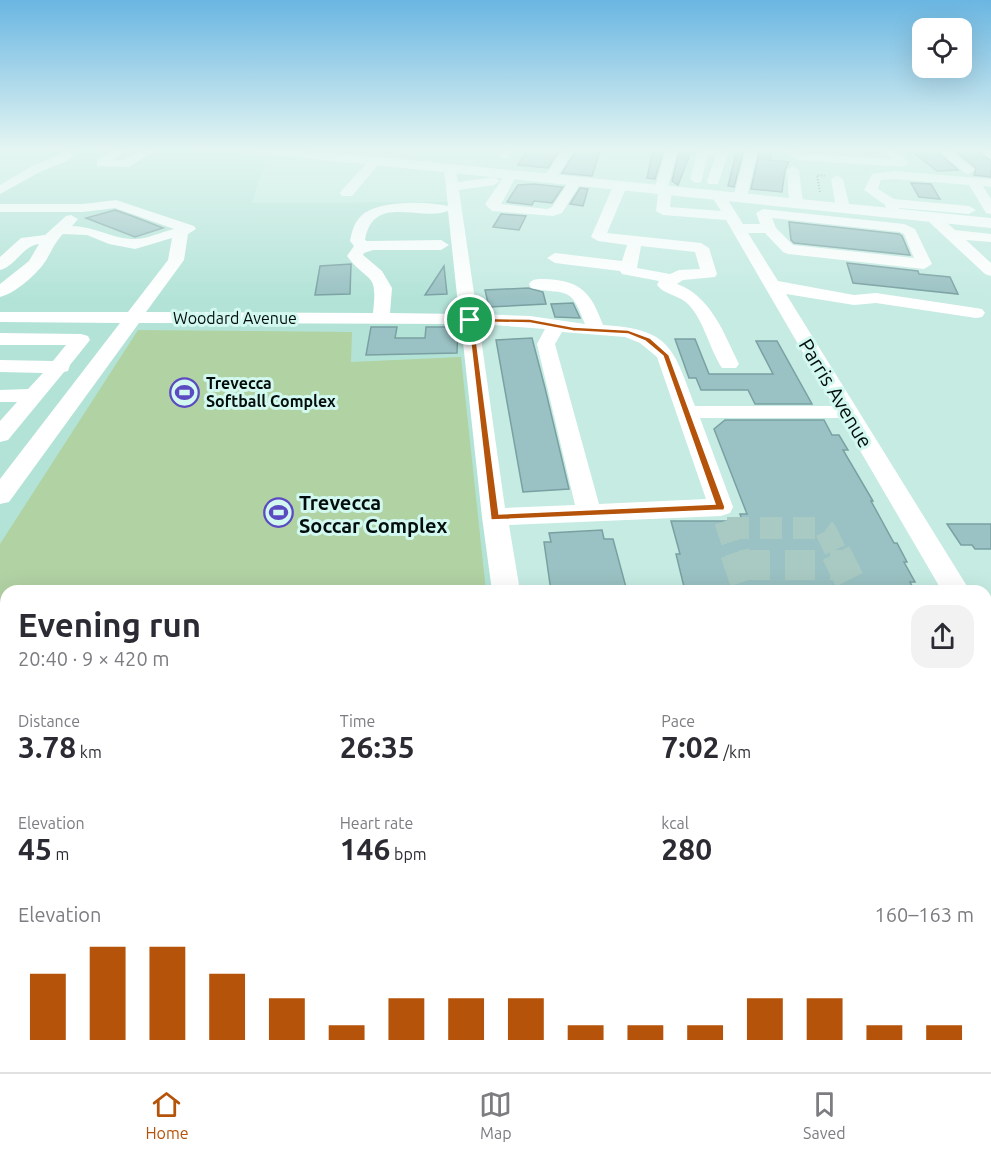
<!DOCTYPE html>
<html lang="en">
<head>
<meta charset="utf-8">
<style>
	body { margin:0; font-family:Ubuntu,sans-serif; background:#f2f2f3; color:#2b2b33; height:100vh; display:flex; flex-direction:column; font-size:22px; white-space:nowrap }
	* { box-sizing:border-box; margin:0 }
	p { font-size:20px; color:#7c7c81 }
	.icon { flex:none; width:33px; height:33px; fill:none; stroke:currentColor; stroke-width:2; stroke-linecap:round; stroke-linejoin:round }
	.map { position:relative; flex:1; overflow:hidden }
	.details { position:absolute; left:0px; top:585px; width:992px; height:488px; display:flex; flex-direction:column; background:#fff; border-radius:18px 18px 0 0; box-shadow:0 6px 24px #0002 }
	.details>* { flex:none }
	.controls { position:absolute; left:912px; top:18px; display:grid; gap:12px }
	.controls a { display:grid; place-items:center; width:60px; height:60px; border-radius:12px; background:#fff; box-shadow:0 6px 24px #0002; font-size:30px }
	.pin { position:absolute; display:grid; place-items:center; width:51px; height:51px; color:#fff; margin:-26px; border:3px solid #fff; border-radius:50%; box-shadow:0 2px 6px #0007 }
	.round { display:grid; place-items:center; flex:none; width:63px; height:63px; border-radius:18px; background:#f2f2f3 }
	.headline { display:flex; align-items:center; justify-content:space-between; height:102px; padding:0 18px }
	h1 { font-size:33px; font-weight:700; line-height:45px }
	.metrics { display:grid; grid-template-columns:repeat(3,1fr); gap:9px; height:102px; padding:6px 18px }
	.metrics div { display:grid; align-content:center }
	.metrics b { font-size:30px; font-weight:700 }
	.metrics small { font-size:16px; font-weight:400 }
	.metrics p { font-size:16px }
	.chart { height:168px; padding:12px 18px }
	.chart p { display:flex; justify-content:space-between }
	.chart svg { width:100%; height:108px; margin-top:6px; stroke:#b45309; stroke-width:6 }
	.dock { display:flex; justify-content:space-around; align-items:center; height:84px; border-top:2px solid #e1e1e2; background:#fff; font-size:16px; color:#7c7c81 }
	.dock a { display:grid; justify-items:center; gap:3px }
	.dock .active { color:#b45309 }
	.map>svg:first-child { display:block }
	.built { fill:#b3e3d7 }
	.green { fill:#b1d2a3 }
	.building { fill:#9ac1c3; stroke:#7aa0a2; stroke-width:1.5 }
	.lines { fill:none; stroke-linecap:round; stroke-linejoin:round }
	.minor-tunnel-far1 { stroke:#a8cac2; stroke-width:22; stroke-dasharray:22 11; stroke-linecap:butt }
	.minor-tunnel { stroke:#a8cac2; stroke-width:30; stroke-dasharray:30 15; stroke-linecap:butt }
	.path { stroke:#708a84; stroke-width:2; stroke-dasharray:1 2; stroke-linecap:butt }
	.minor { fill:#fff; fill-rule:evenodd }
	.major { fill:#fff; fill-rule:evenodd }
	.route { fill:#b45309; stroke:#fff; stroke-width:1.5; fill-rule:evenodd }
	.labels { text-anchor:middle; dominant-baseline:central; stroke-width:6; stroke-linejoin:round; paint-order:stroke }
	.far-street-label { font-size:16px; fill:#030e0c; stroke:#d2f8ef }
	.far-poi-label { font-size:16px; font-weight:bold; fill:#030e0c; stroke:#d2f8ef; text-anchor:start }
	.street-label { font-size:20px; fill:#030e0c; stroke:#d2f8ef }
	.poi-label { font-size:20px; font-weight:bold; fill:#030e0c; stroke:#d2f8ef; text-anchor:start }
</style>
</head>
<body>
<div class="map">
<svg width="991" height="1072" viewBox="0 0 991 1072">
	<rect width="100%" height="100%" fill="#c5ebe2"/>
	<path class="built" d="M 54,149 L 176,149 L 266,158 L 252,203 L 453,202 L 497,591 L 6,591 L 6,1066 L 557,1066 L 558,1072 L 0,1072 L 0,193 Z"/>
	<path class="green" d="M 138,330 L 352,332 L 351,362 L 461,357 L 486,591 L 6,591 L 6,1066 L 537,1066 L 537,1072 L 0,1072 L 0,544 Z"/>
	<path class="building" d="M 527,149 L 560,149 L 548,168 L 518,165 Z
		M 577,149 L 601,149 L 592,176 L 562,173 Z
		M 653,149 L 664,149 L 655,179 L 647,178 Z
		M 680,149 L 692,149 L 678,185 L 672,181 Z
		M 737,149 L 744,149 L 734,187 L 728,186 Z
		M 760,149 L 772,149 L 770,160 L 789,162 L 785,170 L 782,192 L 751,189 Z
		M 909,149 L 934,149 L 958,170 L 937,171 Z
		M 953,149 L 975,149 L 991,161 L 991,177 L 974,175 L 976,168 Z
		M 911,183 L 931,184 L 940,199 L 919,197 Z
		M 534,184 L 563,187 L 552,203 L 534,201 L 532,205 L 507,202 L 518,185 Z
		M 580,188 L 588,189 L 583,206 L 570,204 Z
		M 115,210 L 132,216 L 163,228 L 135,237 L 86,218 Z
		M 501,214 L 526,216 L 519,230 L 493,227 Z
		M 789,222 L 899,234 L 902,236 L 910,255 L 794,243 L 791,240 Z
		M 847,263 L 918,271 L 919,274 L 950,277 L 958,294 L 853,283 Z
		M 351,264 L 350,294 L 315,295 L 320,266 Z
		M 444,266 L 447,294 L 425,295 Z
		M 528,288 L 543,292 L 546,304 L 489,307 L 485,290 Z
		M 573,303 L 580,318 L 555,317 L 551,304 Z
		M 371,327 L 397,327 L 395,338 L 425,338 L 426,327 L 458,327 L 457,353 L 366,355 Z
		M 532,338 L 545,388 L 569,489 L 523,492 L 496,340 Z
		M 675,339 L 695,339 L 709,374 L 773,374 L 756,341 L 777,341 L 812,404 L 755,404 L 748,390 L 701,390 L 696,378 L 689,378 Z
		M 725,420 L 824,420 L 832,435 L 839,435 L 848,450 L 843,450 L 873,501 L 871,501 L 894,543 L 897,543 L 907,562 L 904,562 L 915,582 L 910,582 L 915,591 L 685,591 L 676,554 L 680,554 L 671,521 L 742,521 L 740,514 L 747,514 L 714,429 Z
		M 947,524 L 991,524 L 991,549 L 975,549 L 972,545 L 961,545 Z
		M 602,530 L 604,539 L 613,539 L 627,591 L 551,591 L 544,542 L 551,542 L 549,533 Z"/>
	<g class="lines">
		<path class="minor-tunnel-far1" d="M 725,521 L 736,554
			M 727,528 L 822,528 L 826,531 L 837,554"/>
		<path class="minor-tunnel" d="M 735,553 L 748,591
			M 836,553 L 855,591
			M 740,565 L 842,565"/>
		<path class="path" d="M 820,192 L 817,175 L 826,176"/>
		<path class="minor" d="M 67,149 L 80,149 L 67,161 L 40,172 L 0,194 L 0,185 L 32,166 L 59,155 Z
			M 114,149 L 128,149 L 114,160 L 123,160 L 143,149 L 158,149 L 129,167 L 97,166 L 97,160 Z
			M 502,149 L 514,149 L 508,158 L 504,159 L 498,155 Z
			M 563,149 L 575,149 L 554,182 L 544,182 L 543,179 Z
			M 666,149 L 678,149 L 668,187 L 672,190 L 670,207 L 721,211 L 711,195 L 718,191 L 723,192 L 743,224 L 760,224 L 756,213 L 763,209 L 904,224 L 915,229 L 932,264 L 924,269 L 788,254 L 783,252 L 765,233 L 748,233 L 778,281 L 854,295 L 876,293 L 976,308 L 982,309 L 985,313 L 982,317 L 976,318 L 876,303 L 854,305 L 786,294 L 970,591 L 942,591 L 841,418 L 700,418 L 733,507 L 730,513 L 721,516 L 509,525 L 520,591 L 492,591 L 482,517 L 461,324 L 139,323 L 9,502 L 0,504 L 0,479 L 120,323 L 0,322 L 0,312 L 128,312 L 168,260 L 172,238 L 135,249 L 109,244 L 87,235 L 63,234 C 53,244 50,256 42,266 C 32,278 15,293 0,297 L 0,284 L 29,261 L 39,244 C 22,246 16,266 0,270 L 0,257 L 21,238 L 45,235 L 66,216 L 71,215 L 78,219 L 72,226 C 96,227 111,238 132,239 C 145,240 161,232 174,229 L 115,208 L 83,212 L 0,212 L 0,204 L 83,204 L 116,200 L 194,226 L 196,229 L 188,234 L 184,260 L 146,312 L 373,313 C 378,270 369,285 347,256 L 354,246 L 350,241 C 352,231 354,223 361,216 C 377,200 427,201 448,206 L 444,170 L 450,166 L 456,170 L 458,182 L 494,177 L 500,181 L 494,185 L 459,190 L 477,314 L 530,316 L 585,324 C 570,283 566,296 531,288 L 529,284 C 533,278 538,279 546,279 C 582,281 591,293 603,325 C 671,329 673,348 695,406 L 834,406 L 726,220 L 663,215 L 656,211 L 658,193 L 654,190 ZM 448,211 L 459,314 L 390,313 L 392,288 L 382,271 L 363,255 L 364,253 L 373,250 L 441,250 L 449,245 L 441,240 L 367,241 L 365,240 C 373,193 419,222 448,211 ZM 772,218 L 900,232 L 904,234 L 914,258 L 793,245 L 776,228 ZM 479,324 L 545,329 L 537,344 L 575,505 L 505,508 ZM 562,332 L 625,337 L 640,343 L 657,357 L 706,499 L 599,504 L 555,344 Z
			M 698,149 L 726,149 L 729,152 L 718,184 L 708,184 L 707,181 L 716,155 L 708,155 L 701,182 L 696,183 L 690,179 Z
			M 746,149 L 758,149 L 747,198 L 740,202 L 733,198 Z
			M 780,149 L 794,149 L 801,153 L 892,159 L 884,149 L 896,149 L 909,163 L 903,167 L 798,160 Z
			M 936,149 L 949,149 L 975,170 L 969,174 L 965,173 Z
			M 977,149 L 991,149 L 991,159 Z
			M 375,157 L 379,158 L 379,164 L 352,196 L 342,196 L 340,193 L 342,190 L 371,158 Z
			M 793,166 L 799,170 L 803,203 L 796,207 L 789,203 L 787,170 Z
			M 511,171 L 517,175 L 501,204 L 547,209 L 552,207 L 571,178 L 581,178 L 582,181 L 562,213 L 553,216 L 492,211 L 485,204 L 507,172 Z
			M 894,171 L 991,179 L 991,187 L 983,186 L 991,199 L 991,214 L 986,213 L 969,185 L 894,179 L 881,180 L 878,189 L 894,199 L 969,206 L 976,210 L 969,214 L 899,208 L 901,213 L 899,216 L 889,216 L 885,205 L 864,190 L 872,174 Z
			M 837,175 L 843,179 L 850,208 L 843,212 L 836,208 L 831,179 Z
			M 620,182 L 627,186 L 607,233 L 701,243 L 709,248 L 717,274 L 715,277 L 683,280 L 677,284 C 708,295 722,328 735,356 L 739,364 L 736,368 L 722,368 C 709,348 705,323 689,305 C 680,295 664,295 657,285 L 659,281 L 622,274 L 620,271 L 555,263 L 547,258 L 555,253 L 622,261 L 627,245 L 598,241 L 591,237 L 613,186 ZM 641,246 L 695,252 L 700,269 L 679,270 L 670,274 L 637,268 Z
			M 932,213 L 937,214 L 955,230 L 991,234 L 991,242 L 966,240 L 991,263 L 991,276 L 985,274 L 927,220 L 925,217 L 927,214 Z
			M 0,333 L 81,334 L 88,336 L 90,340 L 70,365 L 68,371 L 64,372 L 8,440 L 0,442 L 0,421 L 17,402 L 0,402 L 0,390 L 28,389 L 43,373 L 0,372 L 0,360 L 53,361 L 66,345 L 0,345 Z
			M 986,629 L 991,630 L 991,663 L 986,661 Z
			M 986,967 L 991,967 L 991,1009 L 986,1009 Z
			M 558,1066 L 602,1066 L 603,1072 L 559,1072 Z"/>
		<path class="major" d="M 248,149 L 299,149 L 991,218 L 991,228 L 255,153 Z"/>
	</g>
	<linearGradient id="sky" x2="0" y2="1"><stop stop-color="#6ab6e2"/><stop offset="0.5" stop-color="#e5f6f2"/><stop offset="1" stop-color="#e5f6f2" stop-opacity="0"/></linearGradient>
	<rect width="991" height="299" fill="url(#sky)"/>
	<path class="route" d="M 468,318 L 530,319 L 573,327 L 628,330 L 650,338 L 669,355 L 725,507 L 724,510 L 491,520 ZM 474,322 L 530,323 L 573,331 L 628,334 L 645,341 L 663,356 L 715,504 L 499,514 Z"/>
	<defs>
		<symbol id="stadium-ring" viewBox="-11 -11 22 22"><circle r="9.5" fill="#d2f8ef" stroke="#5b4ac2" stroke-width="1.5"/><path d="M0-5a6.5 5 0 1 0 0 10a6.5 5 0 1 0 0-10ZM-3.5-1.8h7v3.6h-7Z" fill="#5b4ac2"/></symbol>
	</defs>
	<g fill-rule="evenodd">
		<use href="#stadium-ring" x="168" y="376" width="33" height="33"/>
		<use href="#stadium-ring" x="262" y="496" width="33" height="33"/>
	</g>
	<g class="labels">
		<g class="far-street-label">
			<text x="235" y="318">Woodard Avenue</text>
		</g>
		<g class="far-poi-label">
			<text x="206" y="383">Trevecca<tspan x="206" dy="18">Softball Complex</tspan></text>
		</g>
		<g class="street-label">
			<text transform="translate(836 393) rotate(59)">Parris Avenue</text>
		</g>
		<g class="poi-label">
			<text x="299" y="502">Trevecca<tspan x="299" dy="23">Soccar Complex</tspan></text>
		</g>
	</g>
</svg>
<div class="controls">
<a><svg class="icon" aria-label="locate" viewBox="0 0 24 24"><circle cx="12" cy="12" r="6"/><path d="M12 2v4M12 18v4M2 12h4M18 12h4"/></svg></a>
</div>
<div class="pin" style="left:470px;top:320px;background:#1e9e55"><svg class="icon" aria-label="arrive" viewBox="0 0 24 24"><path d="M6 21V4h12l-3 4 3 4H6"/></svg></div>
<section class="details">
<div class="headline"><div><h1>Evening run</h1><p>20:40 · 9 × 420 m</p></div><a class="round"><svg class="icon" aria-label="share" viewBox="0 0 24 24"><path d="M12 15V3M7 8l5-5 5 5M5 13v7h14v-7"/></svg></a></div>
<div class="metrics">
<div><p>Distance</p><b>3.78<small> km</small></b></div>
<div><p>Time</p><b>26:35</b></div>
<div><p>Pace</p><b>7:02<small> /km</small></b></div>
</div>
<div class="metrics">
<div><p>Elevation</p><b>45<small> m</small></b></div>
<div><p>Heart rate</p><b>146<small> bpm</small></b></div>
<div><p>kcal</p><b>280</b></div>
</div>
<div class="chart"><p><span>Elevation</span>160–163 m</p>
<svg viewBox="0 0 160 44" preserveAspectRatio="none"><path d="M5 44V17M15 44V6M25 44V6M35 44V17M45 44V27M55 44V38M65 44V27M75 44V27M85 44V27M95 44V38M105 44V38M115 44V38M125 44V27M135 44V27M145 44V38M155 44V38"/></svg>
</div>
</section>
</div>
<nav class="dock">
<a class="active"><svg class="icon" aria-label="home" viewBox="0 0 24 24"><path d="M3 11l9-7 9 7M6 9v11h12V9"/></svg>Home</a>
<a><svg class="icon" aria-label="map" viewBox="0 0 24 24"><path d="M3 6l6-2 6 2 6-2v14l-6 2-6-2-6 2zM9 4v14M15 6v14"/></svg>Map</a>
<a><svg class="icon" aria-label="saved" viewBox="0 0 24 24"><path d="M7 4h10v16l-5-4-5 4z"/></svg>Saved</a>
</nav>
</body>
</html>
